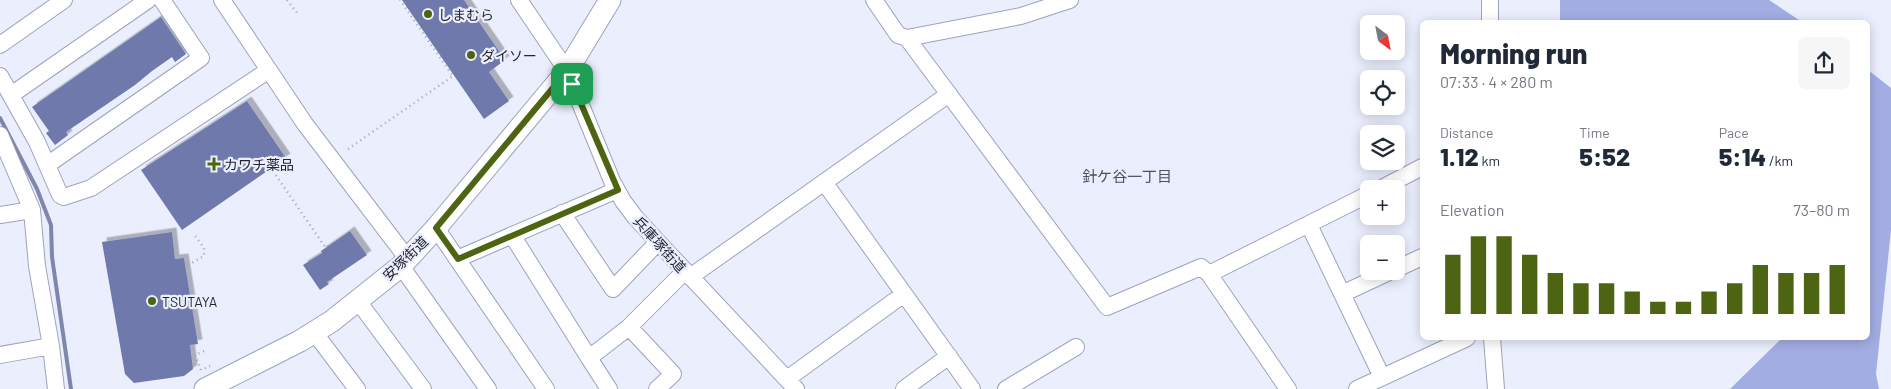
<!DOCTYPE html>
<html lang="en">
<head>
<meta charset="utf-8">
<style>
	body { margin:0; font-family:Barlow,"Noto Sans JP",sans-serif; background:#f6f6f7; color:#1f2937; height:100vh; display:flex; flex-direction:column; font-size:19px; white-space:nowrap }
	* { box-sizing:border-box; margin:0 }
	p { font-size:16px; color:#747a83 }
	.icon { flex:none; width:28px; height:28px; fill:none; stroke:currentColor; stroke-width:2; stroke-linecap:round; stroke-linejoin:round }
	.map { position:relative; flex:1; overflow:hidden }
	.drawer { position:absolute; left:1420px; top:20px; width:450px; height:320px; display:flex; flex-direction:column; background:#fff; border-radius:8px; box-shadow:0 2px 12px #0003 }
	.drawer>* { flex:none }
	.needle { width:32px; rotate:148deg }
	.fabs { position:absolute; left:1360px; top:15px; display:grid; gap:10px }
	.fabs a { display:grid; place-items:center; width:45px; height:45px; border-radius:8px; background:#fff; box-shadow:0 2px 12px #0003; font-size:25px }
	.pin { position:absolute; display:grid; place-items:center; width:42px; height:42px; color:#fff; margin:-21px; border-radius:10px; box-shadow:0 2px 8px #0006 }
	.round { display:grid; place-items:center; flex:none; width:52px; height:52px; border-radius:8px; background:#f6f6f7 }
	.summary { display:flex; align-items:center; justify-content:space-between; height:85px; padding:0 20px }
	h1 { font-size:28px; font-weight:800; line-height:38px }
	.figures { display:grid; grid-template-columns:repeat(3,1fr); gap:8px; height:85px; padding:5px 20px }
	.figures div { display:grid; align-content:center }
	.figures b { font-size:25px; font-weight:800 }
	.figures small { font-size:14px; font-weight:400 }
	.figures p { font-size:14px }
	.chart { height:140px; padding:10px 20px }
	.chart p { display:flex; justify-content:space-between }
	.chart svg { width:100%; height:90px; margin-top:5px; stroke:#4d6513; stroke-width:6 }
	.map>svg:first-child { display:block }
	.forest { fill:#a2ade3 }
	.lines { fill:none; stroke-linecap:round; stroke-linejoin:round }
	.stream { stroke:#7e86ae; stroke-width:4 }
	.building { fill:#6f79ab; filter:url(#shadow) }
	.minor-casing { stroke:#9ea3bb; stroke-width:18 }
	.major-casing { stroke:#9ea3bb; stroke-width:23 }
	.path { stroke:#a2a6b2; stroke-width:2.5; stroke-dasharray:1 4; stroke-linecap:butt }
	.minor { stroke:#fff; stroke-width:16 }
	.major { stroke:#fff; stroke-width:21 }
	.route-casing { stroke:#fff; stroke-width:10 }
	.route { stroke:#4d6513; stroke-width:6 }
	.poi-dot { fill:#4d6513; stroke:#eaeefd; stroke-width:2 }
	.labels { text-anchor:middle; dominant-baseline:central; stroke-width:4.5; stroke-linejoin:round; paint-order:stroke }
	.poi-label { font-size:14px; fill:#24262f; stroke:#eaeefd; text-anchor:start }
	.street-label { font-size:14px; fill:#24262f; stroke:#eaeefd }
	.neighbourhood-label { font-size:15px; fill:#4d5166; stroke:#eaeefd }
</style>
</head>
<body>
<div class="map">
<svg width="1891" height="389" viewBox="0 0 1891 389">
	<defs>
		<filter id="shadow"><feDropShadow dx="4.5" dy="-4.5" stdDeviation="0" flood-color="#0004"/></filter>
	</defs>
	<rect width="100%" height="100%" fill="#eaeefd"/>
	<path class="forest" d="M 1560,0 L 1769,0 L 1802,22 L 1560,22 Z
		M 1868,70 L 1891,88 L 1891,230 L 1876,374 L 1879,389 L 1730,389 L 1782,338 L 1868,338 Z"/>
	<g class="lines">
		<path class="stream" d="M 0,118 L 37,189 L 51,225 L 52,257 L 71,389"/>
	</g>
	<path class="building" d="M 402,0 L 464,0 L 505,60 L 489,72 L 509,101 L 484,119 Z
		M 161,17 L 186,54 L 175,62 L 172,57 L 152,71 L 135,85 L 66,132 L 68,135 L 55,145 L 46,133 L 49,131 L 32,107 Z
		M 247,101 L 286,158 L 182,230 L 141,170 Z
		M 350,231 L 367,255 L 327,282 L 329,284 L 320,290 L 303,265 L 322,253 L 321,251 Z
		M 172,232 L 175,259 L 184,258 L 198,344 L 190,345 L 193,369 L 184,376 L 134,383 L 125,374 L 102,242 Z"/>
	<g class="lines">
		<defs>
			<path id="minor" d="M 222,0 L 305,124 L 407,258
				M 519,0 L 567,71 L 612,181 L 623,201 L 635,217 L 658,242 L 796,389
				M 874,0 L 898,35 L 907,38
				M 1070,0 L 1021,16 L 907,38 L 1107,307 L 1201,267 L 1209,274 L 1288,389
				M 1490,0 L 1490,22
				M 0,45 L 64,0
				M 0,76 L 37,142 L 60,195 L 64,197 L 91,188 L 269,70
				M 11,95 L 148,0
				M 0,135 L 32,210 L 37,266 L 51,346 L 56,389
				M 47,165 L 201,58 L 162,0
				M 824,182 L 972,389
				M 1380,189 L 1422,167
				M 562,213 L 613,289 L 658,242
				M 0,215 L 32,210
				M 1309,225 L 1382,377
				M 436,228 L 546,389
				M 512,235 L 589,358 L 629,327 L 685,271
				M 457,259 L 617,190
				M 401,266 L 488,389
				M 1396,269 L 1422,257
				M 1209,274 L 1369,194
				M 690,277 L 949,94
				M 1342,294 L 1391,271
				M 358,301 L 423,389
				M 629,327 L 673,374 L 657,389
				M 314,332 L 357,389
				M 1492,338 L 1496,389
				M 0,355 L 51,346
				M 589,358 L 609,389
				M 787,379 L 904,294
				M 904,389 L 949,356
				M 1006,389 L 1076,347
				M 1357,389 L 1467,338"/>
			<path id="major" d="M 205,389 L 300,341 L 332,321 L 401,266 L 436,228 L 567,71 L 610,0"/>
		</defs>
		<use href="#minor" class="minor-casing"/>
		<use href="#major" class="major-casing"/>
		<path class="path" d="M 287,0 L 298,14
			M 348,149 L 453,76 L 400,0
			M 273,171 L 325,247
			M 188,265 L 204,256 L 204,248 L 193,233
			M 204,351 L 195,355 L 201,370 L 210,366"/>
		<use href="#minor" class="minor"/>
		<use href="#major" class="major"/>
	</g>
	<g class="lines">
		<defs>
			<path id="route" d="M 567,71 L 618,190 L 458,259 L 436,228 Z"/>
		</defs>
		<use href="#route" class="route-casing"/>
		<use href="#route" class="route"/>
	</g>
	<g class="poi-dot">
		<circle cx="428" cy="14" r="5"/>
		<circle cx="471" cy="55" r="5"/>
		<path d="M211.5 156.5h5v5h5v5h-5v5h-5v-5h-5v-5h5z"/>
		<circle cx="152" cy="301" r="5"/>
	</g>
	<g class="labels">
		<g class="poi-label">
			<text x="438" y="14">しまむら</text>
			<text x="481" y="55">ダイソー</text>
			<text x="224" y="164">カワチ薬品</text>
			<text x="162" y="301">TSUTAYA</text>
		</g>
		<g class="street-label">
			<text transform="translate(660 244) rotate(48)">兵庫塚街道</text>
			<text transform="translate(405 258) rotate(-44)">安塚街道</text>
		</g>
		<g class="neighbourhood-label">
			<text x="1127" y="176">針ケ谷一丁目</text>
		</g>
	</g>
</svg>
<div class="fabs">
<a><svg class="needle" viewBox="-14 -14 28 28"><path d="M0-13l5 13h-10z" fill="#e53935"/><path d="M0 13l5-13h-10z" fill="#747a83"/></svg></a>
<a><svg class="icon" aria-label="locate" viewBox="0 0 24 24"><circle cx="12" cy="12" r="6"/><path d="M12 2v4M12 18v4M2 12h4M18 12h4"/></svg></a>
<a><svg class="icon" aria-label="layers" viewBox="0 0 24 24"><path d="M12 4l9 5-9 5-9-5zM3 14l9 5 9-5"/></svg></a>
<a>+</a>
<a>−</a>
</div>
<div class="pin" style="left:572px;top:84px;background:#1e9e55"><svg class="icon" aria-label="arrive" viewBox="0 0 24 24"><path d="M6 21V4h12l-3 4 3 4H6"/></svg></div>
<section class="drawer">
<div class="summary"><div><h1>Morning run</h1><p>07:33 · 4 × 280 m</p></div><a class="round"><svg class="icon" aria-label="share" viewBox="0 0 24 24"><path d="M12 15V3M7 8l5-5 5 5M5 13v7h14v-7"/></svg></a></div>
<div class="figures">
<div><p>Distance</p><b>1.12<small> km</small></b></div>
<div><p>Time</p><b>5:52</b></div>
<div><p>Pace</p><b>5:14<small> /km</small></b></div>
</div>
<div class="chart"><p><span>Elevation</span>73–80 m</p>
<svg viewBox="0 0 160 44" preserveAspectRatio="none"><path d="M5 44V15M15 44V6M25 44V6M35 44V15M45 44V24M55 44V29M65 44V29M75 44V33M85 44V38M95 44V38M105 44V33M115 44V29M125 44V20M135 44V24M145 44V24M155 44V20"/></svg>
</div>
</section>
</div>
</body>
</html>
